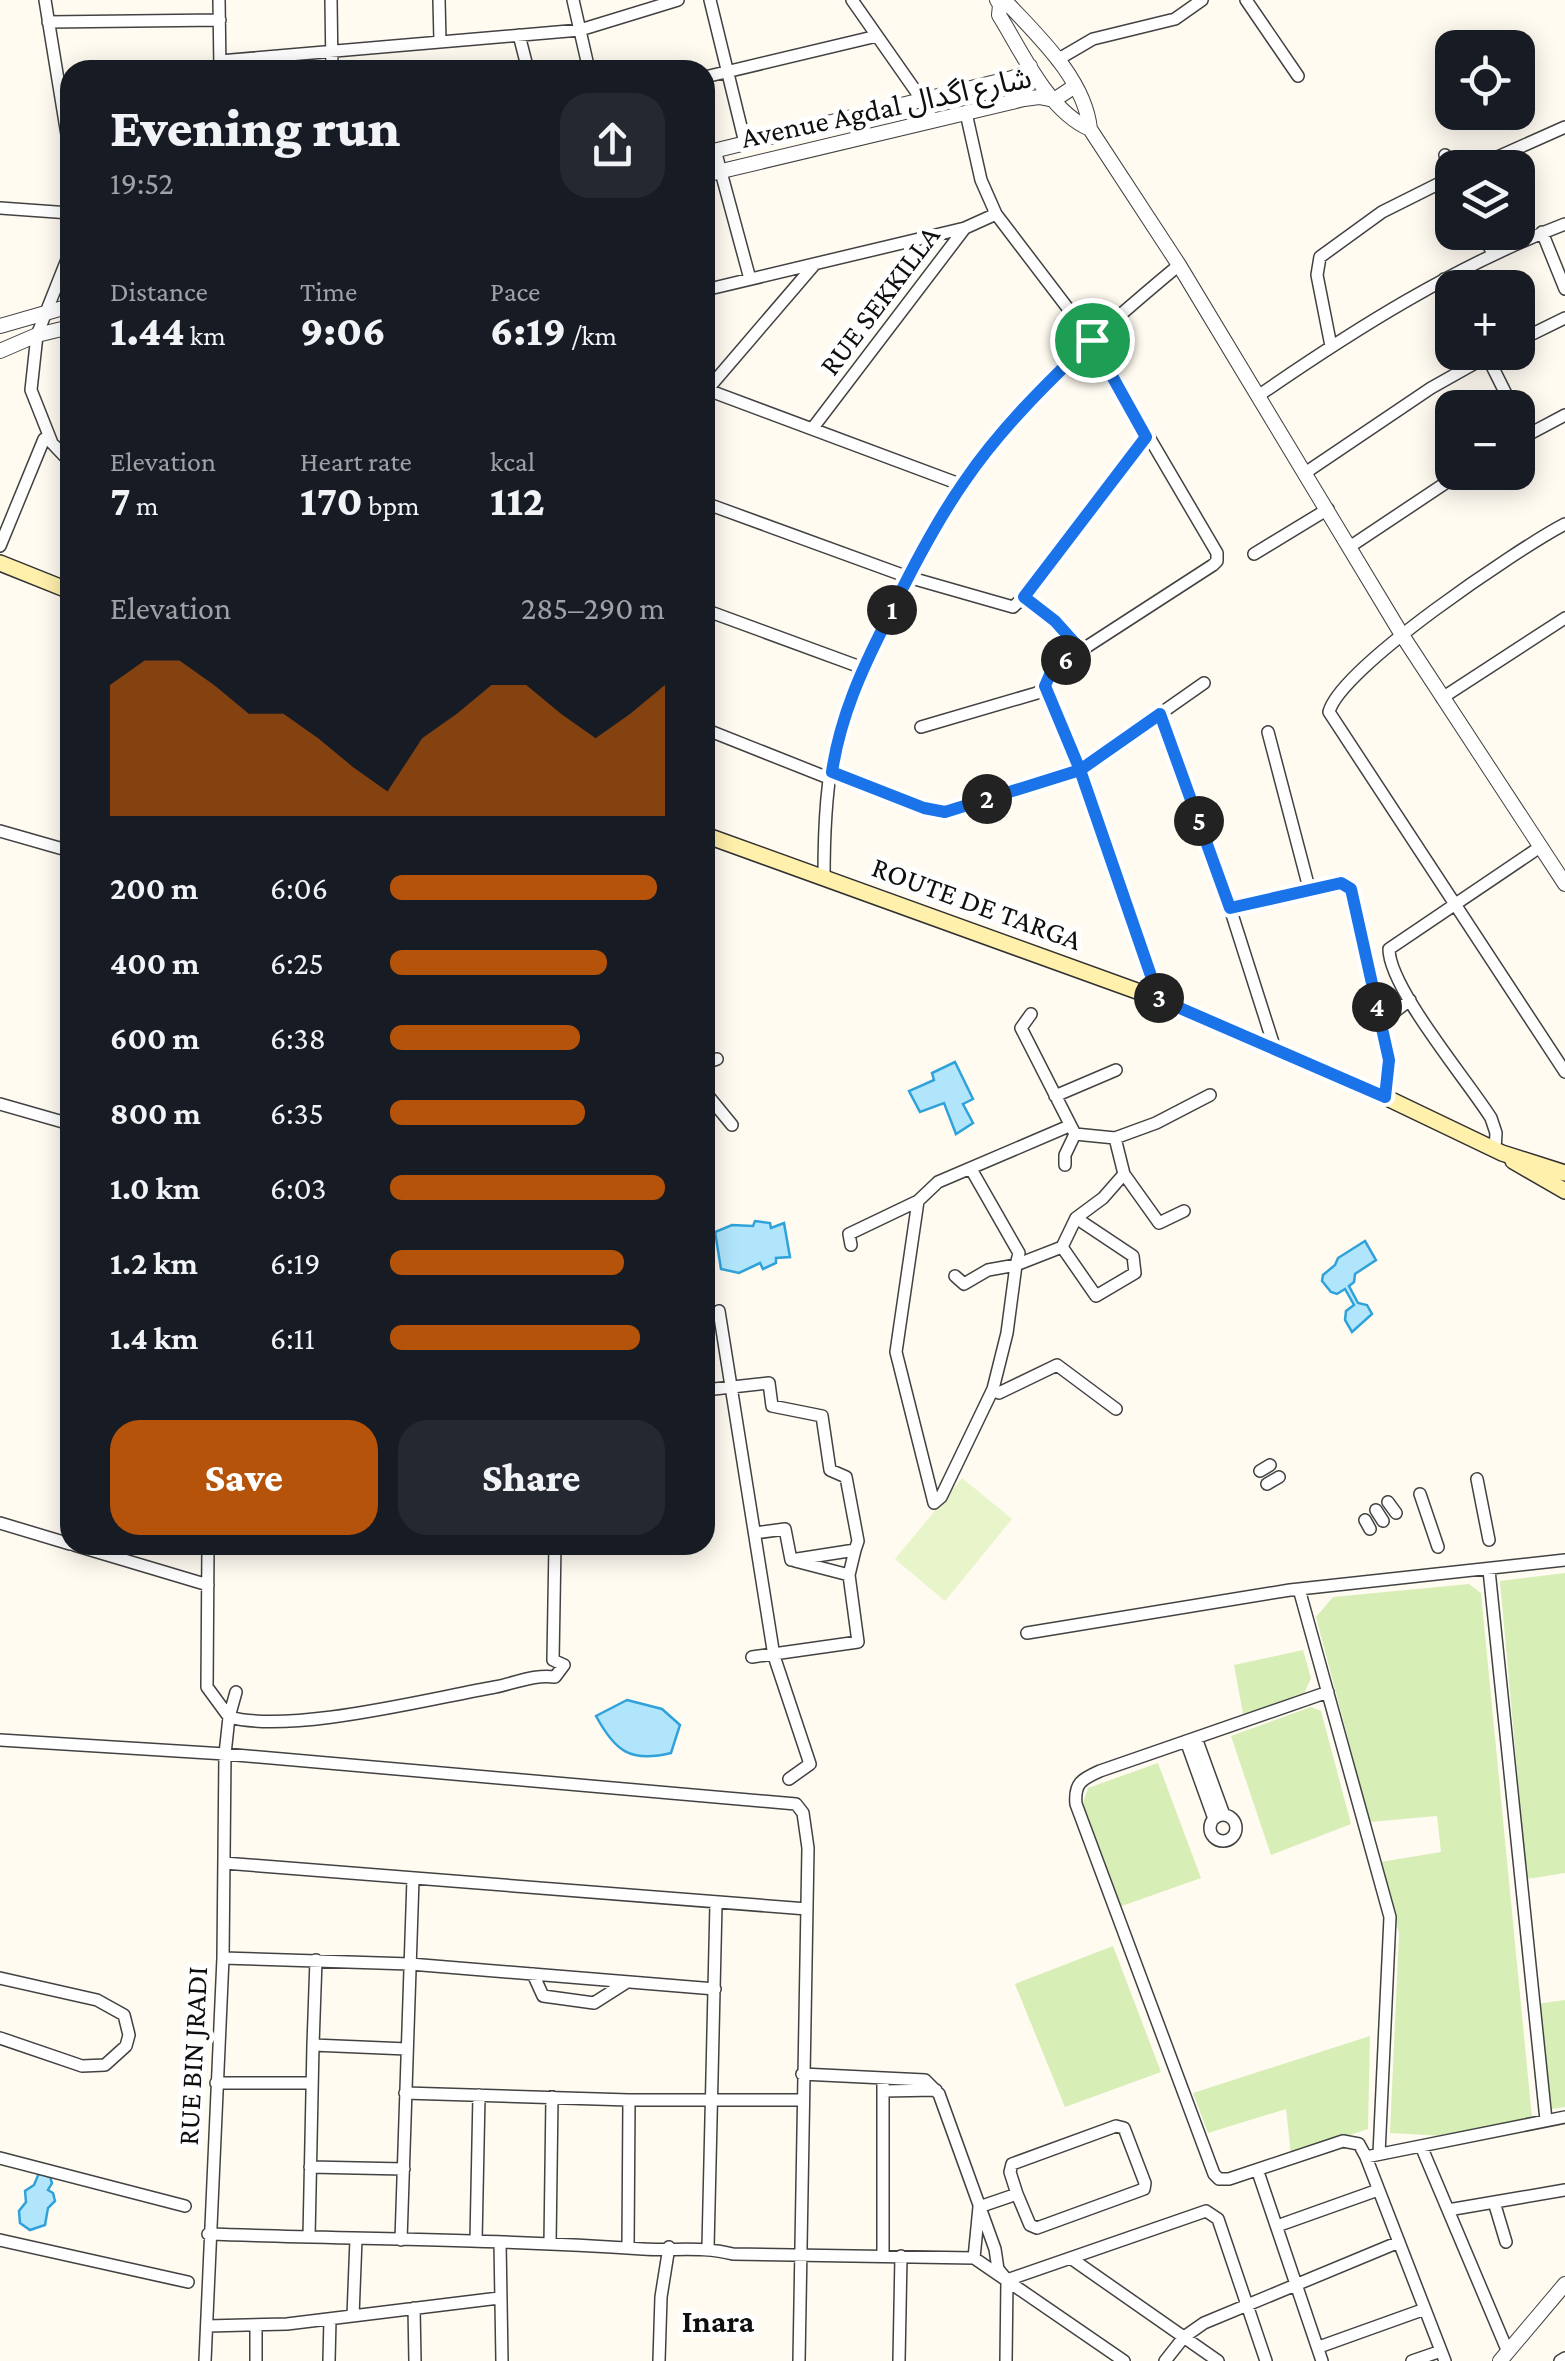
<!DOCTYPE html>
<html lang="en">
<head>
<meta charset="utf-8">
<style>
	body { margin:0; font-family:"Crimson Pro","Noto Sans Arabic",serif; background:#242831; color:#f1f3f6; height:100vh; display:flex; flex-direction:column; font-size:38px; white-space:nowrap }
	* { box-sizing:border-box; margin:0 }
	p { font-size:32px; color:#9ea1a6 }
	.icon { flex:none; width:55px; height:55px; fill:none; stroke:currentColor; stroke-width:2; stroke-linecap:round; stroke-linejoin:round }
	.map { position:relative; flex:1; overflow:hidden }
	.sheet { position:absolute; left:60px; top:60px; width:655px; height:1495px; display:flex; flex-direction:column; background:#171b24; border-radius:30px; box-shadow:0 5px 25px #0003 }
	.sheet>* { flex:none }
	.buttons { position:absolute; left:1435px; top:30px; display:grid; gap:20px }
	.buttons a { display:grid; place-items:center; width:100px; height:100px; border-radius:20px; background:#171b24; box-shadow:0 5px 25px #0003; font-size:50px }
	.pin { position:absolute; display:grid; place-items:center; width:85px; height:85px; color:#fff; margin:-42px; border:5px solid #fff; border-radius:50%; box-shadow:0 2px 10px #0007 }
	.km { position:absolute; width:50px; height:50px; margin:-25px; border-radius:50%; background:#222; color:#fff; font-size:28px; line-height:50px; text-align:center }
	.round { display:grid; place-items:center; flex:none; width:105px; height:105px; border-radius:30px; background:#242831 }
	.head { display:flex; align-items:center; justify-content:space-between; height:170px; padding:0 50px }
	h1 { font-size:55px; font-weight:800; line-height:75px }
	.stats { display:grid; grid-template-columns:repeat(3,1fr); gap:15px; height:170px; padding:10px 50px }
	.stats div { display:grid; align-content:center }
	.stats b { font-size:42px; font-weight:800 }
	.stats small { font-size:28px; font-weight:400 }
	.stats p { font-size:28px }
	.chart { height:280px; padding:20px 50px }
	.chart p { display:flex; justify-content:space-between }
	.chart svg { width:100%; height:180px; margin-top:10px; fill:#b45309; opacity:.7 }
	.cta { display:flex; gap:20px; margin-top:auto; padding:20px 50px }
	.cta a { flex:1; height:115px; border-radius:30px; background:#b45309; color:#fff; font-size:40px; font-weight:800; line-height:115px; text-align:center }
	.cta a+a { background:#242831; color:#f1f3f6 }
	ul { padding:0 50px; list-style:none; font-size:32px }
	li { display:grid; grid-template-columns:160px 120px 1fr; align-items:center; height:75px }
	li i { height:25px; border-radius:12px; background:#b45309 }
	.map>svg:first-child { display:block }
	.green { fill:#d7eeb6 }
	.pitch { fill:#e8f4c9 }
	.water { fill:#b0e5fc; stroke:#30a2da; stroke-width:2.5 }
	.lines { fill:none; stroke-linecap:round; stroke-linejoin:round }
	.minor-casing { stroke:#424242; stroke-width:14 }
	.tertiary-casing { stroke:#424242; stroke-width:16 }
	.secondary-casing { stroke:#313131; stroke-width:18 }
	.minor { stroke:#fff; stroke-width:11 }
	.tertiary { stroke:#fff; stroke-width:14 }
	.secondary { stroke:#fff0ac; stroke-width:15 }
	.route-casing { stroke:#fff; stroke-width:20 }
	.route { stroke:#1a73e8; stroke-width:12 }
	.labels { text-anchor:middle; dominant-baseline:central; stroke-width:10; stroke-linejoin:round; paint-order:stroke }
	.street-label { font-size:30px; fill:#0f0f0f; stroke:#fff }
	.neighbourhood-label { font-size:32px; font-weight:bold; fill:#0f0f0f; stroke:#fff }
</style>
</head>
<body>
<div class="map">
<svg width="1565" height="2361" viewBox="0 0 1565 2361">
	<rect width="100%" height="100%" fill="#fffbf1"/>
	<path class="green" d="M 1565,1573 L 1565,1873 L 1527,1879 L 1500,1581 Z
		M 1469,1584 L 1481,1593 L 1532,2118 L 1444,2136 L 1390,2133 L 1399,1933 L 1380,1862 L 1441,1852 L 1437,1816 L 1370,1822 L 1316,1617 L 1333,1597 Z
		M 1303,1650 L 1311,1678 L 1304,1694 L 1243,1714 L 1234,1665 Z
		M 1311,1707 L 1321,1711 L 1351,1824 L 1271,1855 L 1231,1736 Z
		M 1158,1763 L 1201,1878 L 1119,1907 L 1083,1803 L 1088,1788 Z
		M 1113,1946 L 1161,2072 L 1065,2107 L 1015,1984 Z
		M 1565,2000 L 1565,2107 L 1552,2109 L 1536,2004 Z
		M 1370,2036 L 1368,2129 L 1291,2155 L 1286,2109 L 1208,2133 L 1193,2093 Z"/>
	<path class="pitch" d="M 962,1478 L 1012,1519 L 945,1601 L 895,1559 Z"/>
	<path class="water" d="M 955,1062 L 973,1099 L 963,1104 L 973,1123 L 956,1134 L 944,1103 L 920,1112 L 909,1091 L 934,1080 L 932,1073 Z
		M 755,1221 L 770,1223 L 771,1228 L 784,1223 L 790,1257 L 776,1258 L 776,1263 L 763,1269 L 760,1263 L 739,1273 L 721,1269 L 715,1232 L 732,1225 L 753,1226 Z
		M 1365,1241 L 1376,1260 L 1355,1274 L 1354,1282 L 1349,1286 L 1358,1303 L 1367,1305 L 1372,1314 L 1352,1332 L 1345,1320 L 1346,1311 L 1354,1305 L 1345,1289 L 1337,1294 L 1331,1292 L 1322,1281 L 1323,1275 L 1335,1265 L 1338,1258 Z
		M 627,1700 L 662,1709 L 680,1725 L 671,1753 C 630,1763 615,1751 596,1716 Z
		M 39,2173 L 50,2177 L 52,2183 L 48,2190 L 53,2193 L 55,2201 L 48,2208 L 45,2225 L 30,2230 L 20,2223 L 19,2211 L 26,2202 L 25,2191 L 34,2185 Z"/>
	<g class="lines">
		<defs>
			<path id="minor" d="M 45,0 L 70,153
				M 219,0 L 220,70
				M 331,0 L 332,70
				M 439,0 L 440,41
				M 573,0 L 589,70
				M 710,0 L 745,143
				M 852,0 L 922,100 L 933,121
				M 1246,0 L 1298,76
				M 48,22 L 220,20
				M 519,35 L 528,70
				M 1057,60 L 1093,39 L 1175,19 L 1202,0
				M 220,61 L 580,30 L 678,0
				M 705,77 L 877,36
				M 966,113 L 981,180 L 996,214 L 1092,340 L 1217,553 L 1217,561 L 1213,565 L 1057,666 L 1047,678 L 1045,686 L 1080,770 L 1159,999
				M 715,150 L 750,279
				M 1445,155 L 1452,173
				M 1473,168 L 1565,127
				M 0,208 L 70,213
				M 1482,232 L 1493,254
				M 1542,232 L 1565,289
				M 70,252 L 37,335 L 31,390 L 52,443 L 70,462
				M 1444,279 L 1452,293
				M 705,290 L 965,228
				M 1518,341 L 1565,318
				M 1331,346 L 1317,275 L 1320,257 L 1382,212 L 1452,177
				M 1485,352 L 1513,408
				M 705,389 L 962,485
				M 707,390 L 815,264
				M 1258,396 C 1355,329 1455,266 1565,224
				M 1518,415 L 1527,434
				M 812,429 L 965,228 L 996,214
				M 1518,440 L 1565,415
				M 1305,473 L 1431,388 L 1495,352
				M 705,503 L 908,577 L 1013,607 L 1024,597 L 1146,437
				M 1565,524 C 1519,548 1340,668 1329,712 L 1565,1072
				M 0,546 L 44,439
				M 1351,546 L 1462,472
				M 1254,554 L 1328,509
				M 1024,597 L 1055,621 L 1081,651
				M 705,610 L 863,668
				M 1442,698 L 1565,618
				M 1161,714 L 1230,908 L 1275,1049
				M 921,727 L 1037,693 L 1045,686
				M 705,729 L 831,779
				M 1268,732 L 1309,888
				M 832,772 L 924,809 L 945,812 L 1080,770 L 1204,683
				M 0,831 L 70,851
				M 824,877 C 824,829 826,772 840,726 C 852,685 874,645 893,607 C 914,565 937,520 964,481 C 1023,397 1101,330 1179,265
				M 1230,908 L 1341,883 L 1351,889 L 1389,1059 L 1385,1097
				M 1031,1014 L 1021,1028 L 1075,1134 L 1065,1155 L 1065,1165
				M 1380,1023 L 1410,1000
				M 705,1063 L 717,1059
				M 705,1092 L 732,1125
				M 1055,1096 L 1116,1070
				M 0,1104 L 70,1124
				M 1075,1134 L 1115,1138 L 1156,1123 L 1210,1095
				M 1115,1138 L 1124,1174 L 1103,1198 L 1076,1218 L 1062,1247 L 1016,1265 L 1007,1333 L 993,1389 L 999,1393 L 1057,1365 L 1116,1409
				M 1495,1150 L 1496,1133 L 1491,1118 C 1468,1081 1389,988 1389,949 L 1540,847
				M 1124,1174 L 1159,1223 L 1184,1211
				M 918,1201 L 896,1352 L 934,1503 L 941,1497 L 993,1389
				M 851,1245 L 849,1234 L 918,1201 L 938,1182 L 1069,1126
				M 1062,1247 L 1096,1296 L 1135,1273 L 1133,1256 L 1076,1218
				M 955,1276 L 964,1284 L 988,1270 L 1016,1265 L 1019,1253 L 971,1169
				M 719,1311 L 774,1656 L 810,1764 L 789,1779
				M 714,1389 L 769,1383 L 772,1406 L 822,1416 L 830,1470 L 846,1477 L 858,1541 L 855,1550
				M 1260,1471 L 1270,1465
				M 1477,1479 L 1489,1540
				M 1267,1484 L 1279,1477
				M 1420,1494 L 1438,1547
				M 1388,1502 L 1396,1513
				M 1376,1510 L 1383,1521
				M 1365,1520 L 1370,1529
				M 0,1523 L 70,1544
				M 74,1545 L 208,1585
				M 795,1561 L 849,1575
				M 1489,1570 L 1546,2120
				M 1299,1589 L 1390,1917 L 1379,2154
				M 1027,1633 L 1290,1590 L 1565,1560
				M 752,1657 L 858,1642 L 849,1575 L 855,1550 L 791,1560 L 785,1529 L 755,1533
				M 236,1692 L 229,1717 C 292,1734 427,1699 495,1687 C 516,1683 534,1674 555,1677 L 564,1665 L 553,1660 L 555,1545
				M 1328,1692 L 1100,1771 C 1082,1779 1074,1783 1076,1804 L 1214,2174 L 1219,2179 L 1229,2179 L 1343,2141 L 1359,2144 L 1366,2157 L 1565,2117
				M 1196,1738 L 1224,1815
				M 0,1740 L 225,1754 L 796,1804 L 803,1813 L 808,1848 L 799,2361
				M 1186,1741 L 1214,1819
				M1210 1828a13 13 0 1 1 26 0a13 13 0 1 1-26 0Z
				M 224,1863 L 807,1909
				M 223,1958 L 410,1964 L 715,1989
				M 533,1974 L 543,1996 L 594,2003 L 627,1982
				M 0,1978 L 97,2000 L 124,2015 L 129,2035 L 126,2046 L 105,2065 L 82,2066 L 0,2038
				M 313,2045 L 316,1960
				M 802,2074 L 925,2080 L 939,2094 L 995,2249 L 998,2269 L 1007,2280 L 1006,2361
				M 883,2079 L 883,2256
				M 216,2083 L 312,2083
				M 883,2091 L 936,2090
				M 405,2093 L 629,2100 L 802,2100
				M 1421,2146 L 1508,2352
				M 1366,2157 L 1445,2361
				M 0,2158 L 185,2206
				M 310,2167 L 404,2169
				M 1258,2172 L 1322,2361
				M 1017,2194 L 1010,2172 L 1012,2164 L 1116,2126 L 1124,2128 L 1145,2183 L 1144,2189 L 1037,2228 L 1030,2225 L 1017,2194 L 979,2207 L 974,2258 L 1124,2361
				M 1494,2202 L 1506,2242
				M 1448,2210 L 1565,2190
				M 1277,2226 L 1378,2190
				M 208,2234 C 353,2239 498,2239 643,2249 C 674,2251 702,2246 733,2254 L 974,2258
				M 309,2237 L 313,2045 L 407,2049
				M 0,2240 L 188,2282
				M 401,2240 L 413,1879
				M 476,2241 L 479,2095
				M 500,2242 L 502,2361
				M 550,2244 L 552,2097
				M 628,2247 L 629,2100
				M 708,2248 L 716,1904
				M 1072,2259 L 1218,2361
				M 1007,2280 L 1206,2211 L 1218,2219 L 1266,2361
				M 414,2308 L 415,2361
				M 353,2316 L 356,2239
				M 207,2326 L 287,2324 L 499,2298
				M 256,2327 L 256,2361
				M 1319,2347 L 1425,2309
				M 205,2361 L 223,1958 L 225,1754 L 229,1717 L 207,1687 L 208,1545
				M 329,2361 L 330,2319
				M 659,2361 L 661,2297 L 669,2247
				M 899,2361 L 901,2256
				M 1165,2361 L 1184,2337 L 1204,2323 L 1399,2242
				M 1412,2361 L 1441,2351
				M 1560,2361 L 1565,2358"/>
			<path id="tertiary" d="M 997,0 L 1000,5 L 999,15 C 1022,52 1048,111 1090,129
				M 1000,5 L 1010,6 C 1042,40 1085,81 1090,129 L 1179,265 L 1402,635 L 1565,884
				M 705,153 L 1012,78 L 1023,74 L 1030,66
				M 705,175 L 1024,99 L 1039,97 L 1054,100 L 1075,86
				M 0,326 L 70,306
				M 0,351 L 37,335 L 70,327
				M 1500,2361 L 1565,2284"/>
			<path id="secondary" d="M 0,563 L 70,591
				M 705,835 L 1159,999 L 1385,1097 L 1502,1153 L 1565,1173
				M 1513,1161 L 1565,1191"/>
		</defs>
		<use href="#minor" class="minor-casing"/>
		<use href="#tertiary" class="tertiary-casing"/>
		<use href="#secondary" class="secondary-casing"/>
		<use href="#minor" class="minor"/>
		<use href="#tertiary" class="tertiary"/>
		<use href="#secondary" class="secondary"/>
	</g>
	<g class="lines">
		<defs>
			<path id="route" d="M 1092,340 C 1046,384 1000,429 964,482 C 934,525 909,574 886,622 C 861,671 840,718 832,772 L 924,808 L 945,812 L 1080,770 L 1159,999 L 1385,1097 L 1389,1060 L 1351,889 L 1341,883 L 1230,908 L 1160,714 L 1080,770 L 1045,686 L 1051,672 L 1081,650 L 1055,621 L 1024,597 L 1146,437 L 1092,340"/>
		</defs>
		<use href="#route" class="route-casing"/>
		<use href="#route" class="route"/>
	</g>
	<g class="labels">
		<g class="street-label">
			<text transform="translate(886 107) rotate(-12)">Avenue Agdal شارع اگدال</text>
			<text transform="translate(879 300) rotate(-53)">RUE SEKKILLA</text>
			<text transform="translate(977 903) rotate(20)">ROUTE DE TARGA</text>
			<text transform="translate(192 2056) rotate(-87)">RUE BIN JRADI</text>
		</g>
		<g class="neighbourhood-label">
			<text x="718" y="2321">Inara</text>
		</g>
	</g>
</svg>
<div class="buttons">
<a><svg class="icon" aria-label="locate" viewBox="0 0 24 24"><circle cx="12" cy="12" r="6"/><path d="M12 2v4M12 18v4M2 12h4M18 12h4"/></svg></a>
<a><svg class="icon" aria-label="layers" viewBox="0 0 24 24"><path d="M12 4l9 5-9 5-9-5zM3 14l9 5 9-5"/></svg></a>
<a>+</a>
<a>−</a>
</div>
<div class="pin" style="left:1092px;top:340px;background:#1e9e55"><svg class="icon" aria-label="arrive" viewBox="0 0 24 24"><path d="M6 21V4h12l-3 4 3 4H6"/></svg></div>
<b class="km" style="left:892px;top:610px">1</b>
<b class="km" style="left:987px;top:799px">2</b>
<b class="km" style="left:1159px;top:998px">3</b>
<b class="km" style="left:1377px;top:1007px">4</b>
<b class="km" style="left:1199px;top:821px">5</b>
<b class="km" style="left:1066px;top:660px">6</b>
<section class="sheet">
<div class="head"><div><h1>Evening run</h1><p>19:52</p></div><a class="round"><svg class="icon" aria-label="share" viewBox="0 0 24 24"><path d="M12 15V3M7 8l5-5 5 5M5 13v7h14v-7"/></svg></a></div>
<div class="stats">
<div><p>Distance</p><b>1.44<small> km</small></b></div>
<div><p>Time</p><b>9:06</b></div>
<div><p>Pace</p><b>6:19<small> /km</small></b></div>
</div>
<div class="stats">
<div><p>Elevation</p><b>7<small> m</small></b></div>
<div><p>Heart rate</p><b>170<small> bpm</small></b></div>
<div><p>kcal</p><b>112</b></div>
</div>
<div class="chart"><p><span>Elevation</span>285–290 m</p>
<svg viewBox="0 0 160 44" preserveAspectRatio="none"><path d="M0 44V12L10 6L20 6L30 12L40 19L50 19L60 25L70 32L80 38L90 25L100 19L110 12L120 12L130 19L140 25L150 19L160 12V44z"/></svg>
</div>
<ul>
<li><b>200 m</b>6:06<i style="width:97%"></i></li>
<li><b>400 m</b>6:25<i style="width:79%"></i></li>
<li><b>600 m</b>6:38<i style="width:69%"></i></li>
<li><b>800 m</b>6:35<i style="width:71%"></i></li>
<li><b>1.0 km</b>6:03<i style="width:100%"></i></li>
<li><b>1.2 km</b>6:19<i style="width:85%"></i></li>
<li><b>1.4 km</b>6:11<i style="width:91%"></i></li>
</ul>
<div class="cta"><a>Save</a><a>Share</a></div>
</section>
</div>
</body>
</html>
